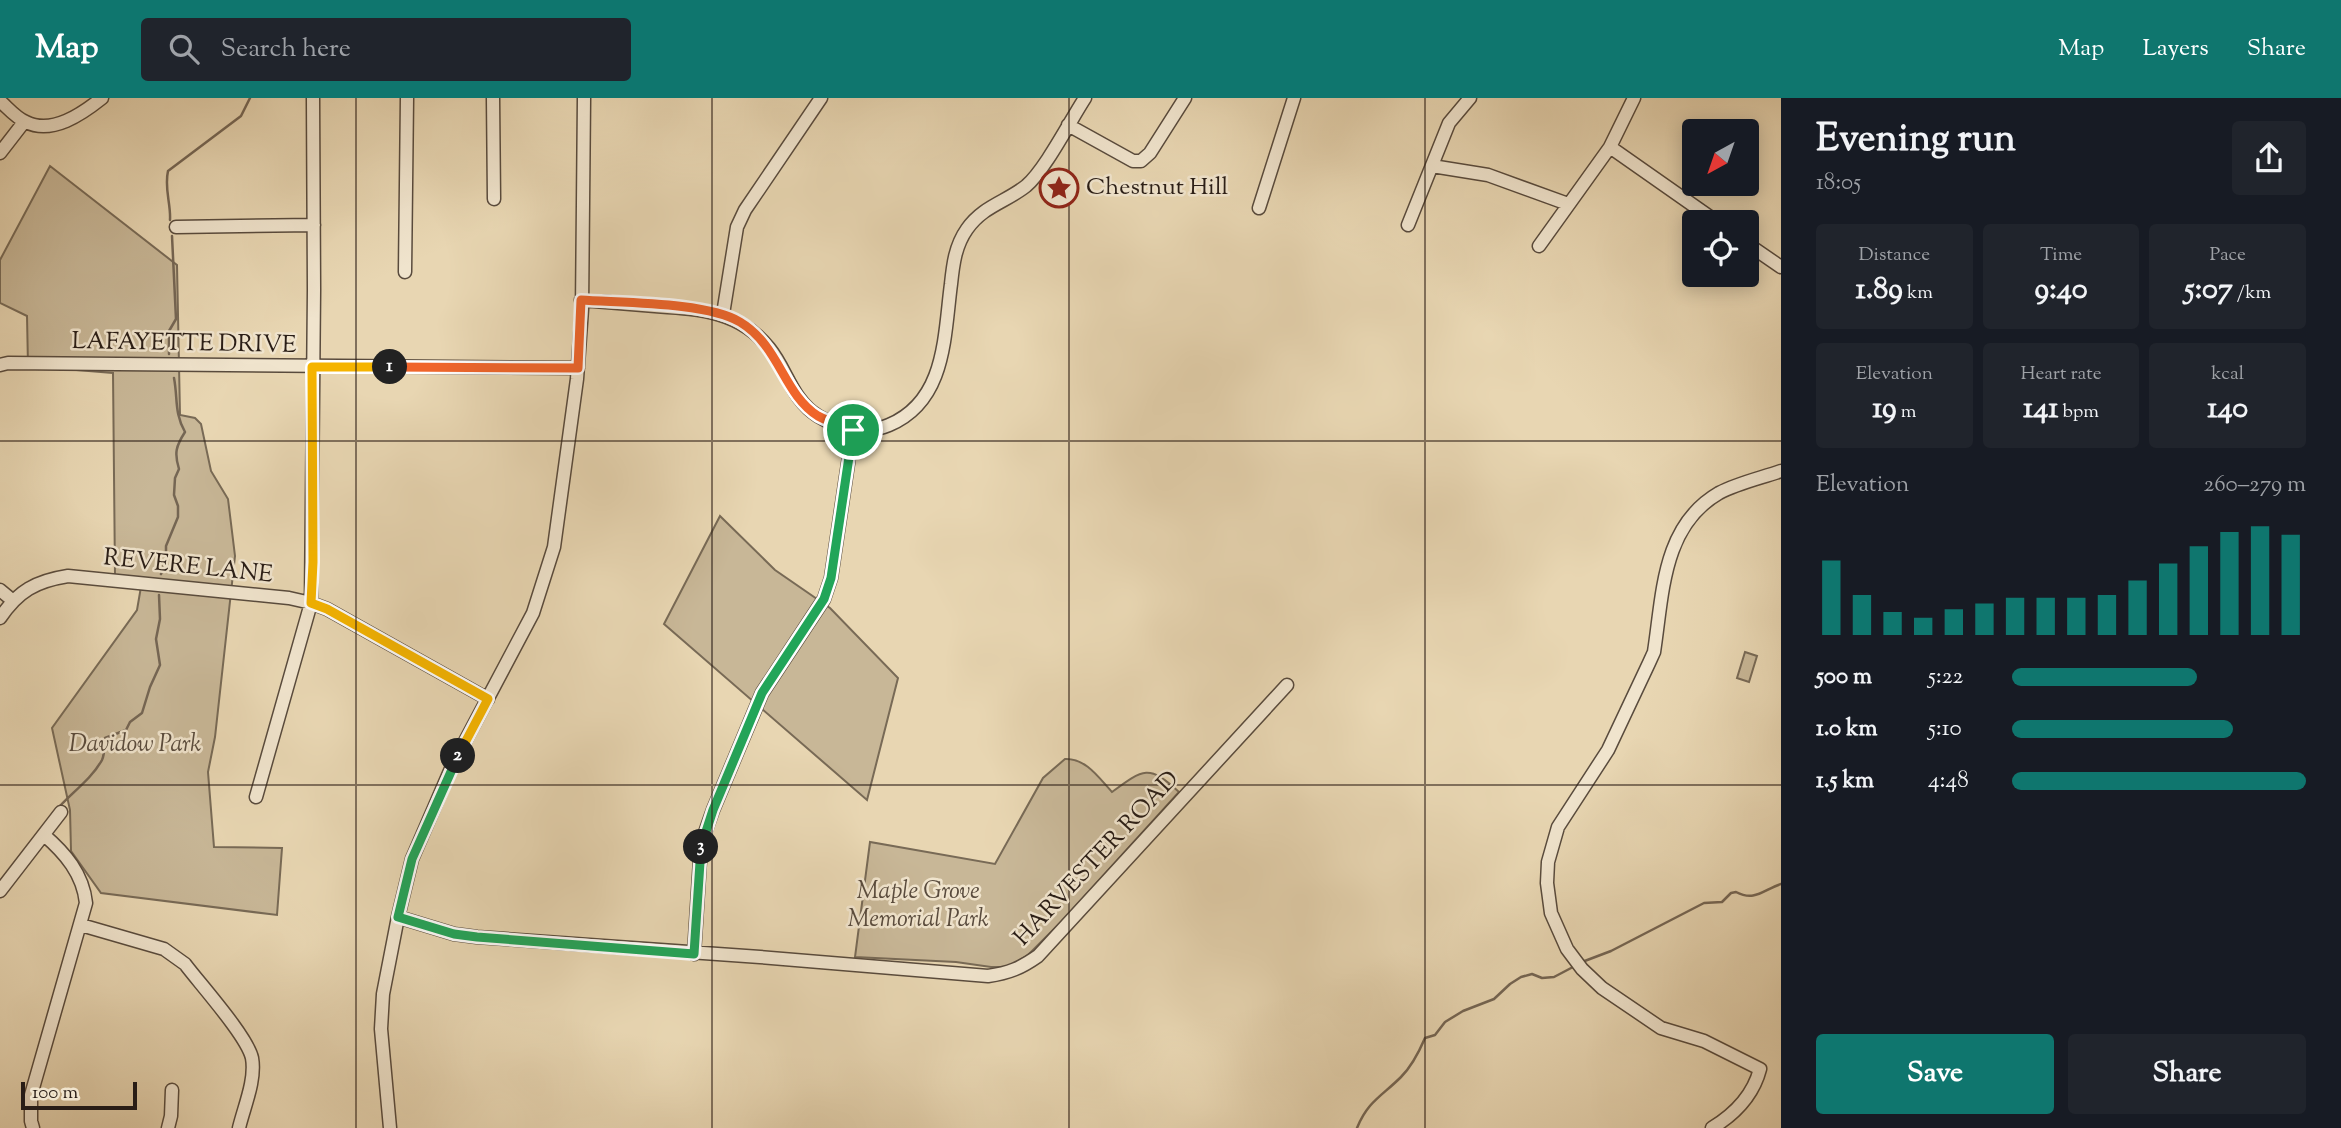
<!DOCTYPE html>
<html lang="en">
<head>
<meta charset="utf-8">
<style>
	body { margin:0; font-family:"Sorts Mill Goudy",serif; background:#20242c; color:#f1f3f6; height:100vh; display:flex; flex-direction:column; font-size:26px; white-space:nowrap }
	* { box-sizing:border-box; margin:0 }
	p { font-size:23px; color:#9ea1a6 }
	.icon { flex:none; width:38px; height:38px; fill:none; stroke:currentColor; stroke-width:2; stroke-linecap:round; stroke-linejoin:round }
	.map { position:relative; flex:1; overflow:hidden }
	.panel { display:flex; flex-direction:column; background:#171b24; width:560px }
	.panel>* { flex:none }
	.needle { width:46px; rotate:220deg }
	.tools { position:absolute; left:1682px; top:21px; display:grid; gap:14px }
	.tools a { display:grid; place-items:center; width:77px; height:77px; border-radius:7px; background:#171b24; box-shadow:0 4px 18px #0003; font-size:35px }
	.scale { position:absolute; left:21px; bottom:18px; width:116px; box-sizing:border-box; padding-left:7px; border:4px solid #291d16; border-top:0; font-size:19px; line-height:24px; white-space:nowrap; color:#291d16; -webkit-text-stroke:5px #f0e4cd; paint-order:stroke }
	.pin { position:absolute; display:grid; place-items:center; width:60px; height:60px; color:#fff; margin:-30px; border:4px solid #fff; border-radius:50%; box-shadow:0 2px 7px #0007 }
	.km { position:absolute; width:35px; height:35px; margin:-18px; border-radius:50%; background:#222; color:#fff; font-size:19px; line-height:35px; text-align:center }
	.round { display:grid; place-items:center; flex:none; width:74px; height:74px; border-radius:7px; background:#20242c }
	.overview { display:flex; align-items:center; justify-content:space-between; height:119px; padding:0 35px }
	h1 { font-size:38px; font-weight:700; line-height:52px }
	.figures { display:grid; grid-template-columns:repeat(3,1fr); gap:10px; height:119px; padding:7px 35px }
	.figures div { display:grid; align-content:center; border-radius:7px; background:#20242c; text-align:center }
	.figures b { font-size:30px; font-weight:700 }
	.figures small { font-size:19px; font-weight:400 }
	.figures p { font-size:19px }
	.chart { height:196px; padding:14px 35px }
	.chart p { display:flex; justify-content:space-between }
	.chart svg { width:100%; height:126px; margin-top:7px; stroke:#0f766e; stroke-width:6 }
	.button { display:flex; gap:14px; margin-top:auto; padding:14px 35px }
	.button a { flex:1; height:80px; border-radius:7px; background:#0f766e; color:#fff; font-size:28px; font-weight:700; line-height:80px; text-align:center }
	.button a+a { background:#20242c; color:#f1f3f6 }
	ul { padding:0 35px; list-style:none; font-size:23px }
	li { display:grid; grid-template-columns:112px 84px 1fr; align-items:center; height:52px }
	li i { height:18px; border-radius:9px; background:#0f766e }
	header { display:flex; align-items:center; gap:42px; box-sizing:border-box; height:98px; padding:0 35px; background:#0f766e; color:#fff }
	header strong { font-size:33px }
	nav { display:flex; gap:38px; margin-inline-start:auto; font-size:24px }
	.search { width:490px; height:63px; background:#20242c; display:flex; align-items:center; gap:18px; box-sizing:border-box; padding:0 24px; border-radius:7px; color:#9ea1a6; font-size:26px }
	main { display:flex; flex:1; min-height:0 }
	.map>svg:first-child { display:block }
	.green { fill:#c8b797; stroke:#786a56; stroke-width:2 }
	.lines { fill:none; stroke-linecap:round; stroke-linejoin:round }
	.stream { stroke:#756654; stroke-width:2.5 }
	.minor-casing { stroke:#594b3d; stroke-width:15 }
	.minor { stroke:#f0e4cd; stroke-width:12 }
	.split-1-casing { stroke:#fff; stroke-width:14 }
	.split-2-casing { stroke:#fff; stroke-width:14 }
	.split-3-casing { stroke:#fff; stroke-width:14 }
	.split-4-casing { stroke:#fff; stroke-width:14 }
	.split-1 { stroke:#f0652b; stroke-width:9 }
	.split-2 { stroke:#f5b400; stroke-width:9 }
	.split-3 { stroke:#22a559; stroke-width:9 }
	.split-4 { stroke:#22a559; stroke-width:9 }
	.grid { fill:none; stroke:#291d16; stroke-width:2; stroke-opacity:0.55 }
	.labels { text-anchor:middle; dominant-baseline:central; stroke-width:5; stroke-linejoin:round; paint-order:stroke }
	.poi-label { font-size:24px; fill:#291d16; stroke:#f0e4cd; text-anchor:start }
	.street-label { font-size:24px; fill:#291d16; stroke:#f0e4cd }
	.park-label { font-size:24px; font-style:italic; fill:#594b3d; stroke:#f0e4cd }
</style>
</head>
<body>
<header>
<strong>Map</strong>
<div class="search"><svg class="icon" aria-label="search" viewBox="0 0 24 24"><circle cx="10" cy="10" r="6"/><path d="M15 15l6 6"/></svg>Search here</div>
<nav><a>Map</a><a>Layers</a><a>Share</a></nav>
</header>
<main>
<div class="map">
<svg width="1781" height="1030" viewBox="0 0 1781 1030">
	<rect width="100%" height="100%" fill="#e8d6b2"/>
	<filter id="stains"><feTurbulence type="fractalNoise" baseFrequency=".00286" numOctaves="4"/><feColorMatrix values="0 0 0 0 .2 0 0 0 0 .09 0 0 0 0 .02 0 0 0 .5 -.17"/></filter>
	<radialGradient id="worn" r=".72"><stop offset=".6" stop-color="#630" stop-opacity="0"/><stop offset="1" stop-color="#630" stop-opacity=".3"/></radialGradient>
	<path class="green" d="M 50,68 L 177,167 L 180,317 L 195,320 L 201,326 L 211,373 L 228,401 L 235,458 L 215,639 L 208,674 L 214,749 L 282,750 L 277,817 L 101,795 L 71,753 L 70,712 L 52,630 L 137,512 L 142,483 L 115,478 L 113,275 L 28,268 L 27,218 L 0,205 L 0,162 Z
		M 720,418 L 775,472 L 830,510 L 898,580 L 867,702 L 664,526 Z
		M 1745,554 L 1757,558 L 1749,584 L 1737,580 Z
		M 1065,661 C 1086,660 1099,680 1112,694 C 1143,671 1149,666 1179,694 L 1064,821 L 1028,857 L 1013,866 L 1005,869 L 991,869 L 956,864 L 855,859 L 870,744 L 995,766 L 1043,680 Z"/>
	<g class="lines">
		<path class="stream" d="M 170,122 C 171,105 164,91 168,73 L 241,18 L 250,0
			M 169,256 L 169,233 L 176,221 L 172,138
			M 161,476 L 166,461 L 166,448 L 178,419 L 178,408 L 174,397 L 175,380 L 179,371 C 174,355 176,348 185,334 C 174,314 178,301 174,280
			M 60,708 C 74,693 92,680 102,662 C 105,656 104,647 105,640 L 126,632 L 130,624 L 142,615 L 150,589 L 160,567 L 156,541 L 160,521 L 159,497
			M 1582,864 L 1611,853 L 1704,805 L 1722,804 L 1731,795 L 1736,794 C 1755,804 1763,792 1781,786
			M 1357,1030 C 1368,1003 1382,998 1401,979 C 1412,968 1419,954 1425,940 L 1435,937 L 1445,924 L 1463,913 L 1494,901 L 1510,886 L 1521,879 L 1532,876 L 1542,880 L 1554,879 L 1573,869"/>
		<defs>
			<path id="minor" d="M 493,0 L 494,101
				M 0,3 C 8,10 16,20 26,24 C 52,37 82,16 102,0
				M 1068,27 L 1133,63 L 1141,63 L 1150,55 L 1185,0
				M 1610,49 L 1717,124
				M 0,55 L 24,24
				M 1432,68 L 1488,77 L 1568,106
				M 1259,110 L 1294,0
				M 1408,127 L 1449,25 L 1470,0
				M 176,129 L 314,127
				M 1746,145 L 1781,169
				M 1539,148 L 1610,49 L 1634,0
				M 405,174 L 407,0
				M 581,202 C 606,204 630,206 655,208 C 699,211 740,213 769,250 C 787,272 792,302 818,318 C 839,331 866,337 889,327 C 946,303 944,239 951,186 C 953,167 955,148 967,131 C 983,108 1006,104 1026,88 C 1045,72 1070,23 1085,0
				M 723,216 L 737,129 L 745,112 L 821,0
				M 0,267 L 8,265 L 578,270
				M 0,492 L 12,502
				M 0,520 C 18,493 36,483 68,478 L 289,500 L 311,505 L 327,511 L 488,601
				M 256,699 L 311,505 L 314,192 L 313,0
				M 0,793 L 61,714
				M 398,819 L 454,836 L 477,839 L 760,859 L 988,878 C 1009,875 1021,870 1038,858 L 1287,587
				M 81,827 L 164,851 L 185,866 C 200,886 247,938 252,960 C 256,982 244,1009 239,1030
				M 694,856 L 701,746 L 713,712 L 762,595 L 824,501 L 831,480 L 853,332
				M 33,1030 L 31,1023 L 31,997 L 86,805 C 83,776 65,755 44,737
				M 168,1030 L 171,1018 L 172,992
				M 390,1030 L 381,931 L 383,896 L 398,819 L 412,761 L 453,666 L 533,515 L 554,449 L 577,281 L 582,211 L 584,0
				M 1712,1030 C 1735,1016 1753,998 1760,971 L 1704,943 L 1661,930 L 1602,890 L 1582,871 L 1567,851 L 1551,815 L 1547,785 L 1548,764 L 1558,729 L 1608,652 L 1649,565 L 1654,554 C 1663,496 1662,428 1719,395 C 1738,385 1761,380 1781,373"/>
		</defs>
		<use href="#minor" class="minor-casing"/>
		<use href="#minor" class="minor"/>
	</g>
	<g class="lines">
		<defs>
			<path id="split-1" d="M 390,269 L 578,270 L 581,202 C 622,205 707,204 740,224 C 780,248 783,296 818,318 C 829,324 842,328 853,332"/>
			<path id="split-2" d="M 390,269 L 312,269 L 313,464 L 311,505 L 327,511 L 488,601 L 458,658"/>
			<path id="split-3" d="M 458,658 L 412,761 L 398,819 L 454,836 L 477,839 L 694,856 L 701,749"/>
			<path id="split-4" d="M 701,749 L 713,712 L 762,595 L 824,501 L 831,480 L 853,332"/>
		</defs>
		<use href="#split-1" class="split-1-casing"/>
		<use href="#split-2" class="split-2-casing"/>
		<use href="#split-3" class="split-3-casing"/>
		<use href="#split-4" class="split-4-casing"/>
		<use href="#split-1" class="split-1"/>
		<use href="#split-2" class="split-2"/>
		<use href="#split-3" class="split-3"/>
		<use href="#split-4" class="split-4"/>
	</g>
	<path class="grid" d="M 356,0 L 356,1030M 712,0 L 712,1030M 1069,0 L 1069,1030M 1425,0 L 1425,1030M 0,343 L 1781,343M 0,687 L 1781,687"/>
	<defs>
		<symbol id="sight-ring" viewBox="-11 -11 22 22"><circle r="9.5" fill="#f0e4cd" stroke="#8f2418" stroke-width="1.5"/><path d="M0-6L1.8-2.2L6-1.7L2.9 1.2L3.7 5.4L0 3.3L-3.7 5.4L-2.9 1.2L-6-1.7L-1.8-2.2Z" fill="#8f2418"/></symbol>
	</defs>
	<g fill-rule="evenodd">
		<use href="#sight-ring" x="1037" y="68" width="44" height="44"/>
	</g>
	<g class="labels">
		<g class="poi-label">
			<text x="1086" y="90">Chestnut Hill</text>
		</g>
		<g class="street-label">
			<text transform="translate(184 246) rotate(1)">LAFAYETTE DRIVE</text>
			<text transform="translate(188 469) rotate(6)">REVERE LANE</text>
			<text transform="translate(1097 761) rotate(-47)">HARVESTER ROAD</text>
		</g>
		<g class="park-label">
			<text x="135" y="647">Davidow Park</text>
			<text x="918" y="794">Maple Grove<tspan x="918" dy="28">Memorial Park</tspan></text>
		</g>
	</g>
	<rect width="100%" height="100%" filter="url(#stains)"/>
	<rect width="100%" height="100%" fill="url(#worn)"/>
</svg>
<div class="tools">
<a><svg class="needle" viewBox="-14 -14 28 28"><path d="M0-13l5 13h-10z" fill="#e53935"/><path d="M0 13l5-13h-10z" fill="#9ea1a6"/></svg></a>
<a><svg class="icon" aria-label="locate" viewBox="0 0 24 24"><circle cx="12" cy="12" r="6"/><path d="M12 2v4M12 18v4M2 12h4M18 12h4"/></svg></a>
</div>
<div class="scale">100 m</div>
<div class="pin" style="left:853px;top:332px;background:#1e9e55"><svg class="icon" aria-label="arrive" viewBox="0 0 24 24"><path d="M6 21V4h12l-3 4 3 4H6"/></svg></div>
<b class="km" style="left:390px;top:269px">1</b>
<b class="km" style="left:458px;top:658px">2</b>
<b class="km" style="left:701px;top:749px">3</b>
</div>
<section class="panel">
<div class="overview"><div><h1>Evening run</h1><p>18:05</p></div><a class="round"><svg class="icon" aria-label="share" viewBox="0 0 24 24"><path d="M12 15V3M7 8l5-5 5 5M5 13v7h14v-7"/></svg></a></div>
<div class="figures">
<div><p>Distance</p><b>1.89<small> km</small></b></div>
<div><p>Time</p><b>9:40</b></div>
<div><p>Pace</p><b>5:07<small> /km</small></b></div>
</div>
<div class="figures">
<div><p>Elevation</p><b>19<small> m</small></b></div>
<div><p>Heart rate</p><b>141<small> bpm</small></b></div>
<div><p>kcal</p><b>140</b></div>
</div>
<div class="chart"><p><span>Elevation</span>260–279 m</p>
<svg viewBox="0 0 160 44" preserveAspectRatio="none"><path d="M5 44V18M15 44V30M25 44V36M35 44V38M45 44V35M55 44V33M65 44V31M75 44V31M85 44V31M95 44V30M105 44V25M115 44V19M125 44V13M135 44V8M145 44V6M155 44V9"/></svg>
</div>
<ul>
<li><b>500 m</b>5:22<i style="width:63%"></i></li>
<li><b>1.0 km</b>5:10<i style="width:75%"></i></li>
<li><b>1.5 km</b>4:48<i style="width:100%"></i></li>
</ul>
<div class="button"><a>Save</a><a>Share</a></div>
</section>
</main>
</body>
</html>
